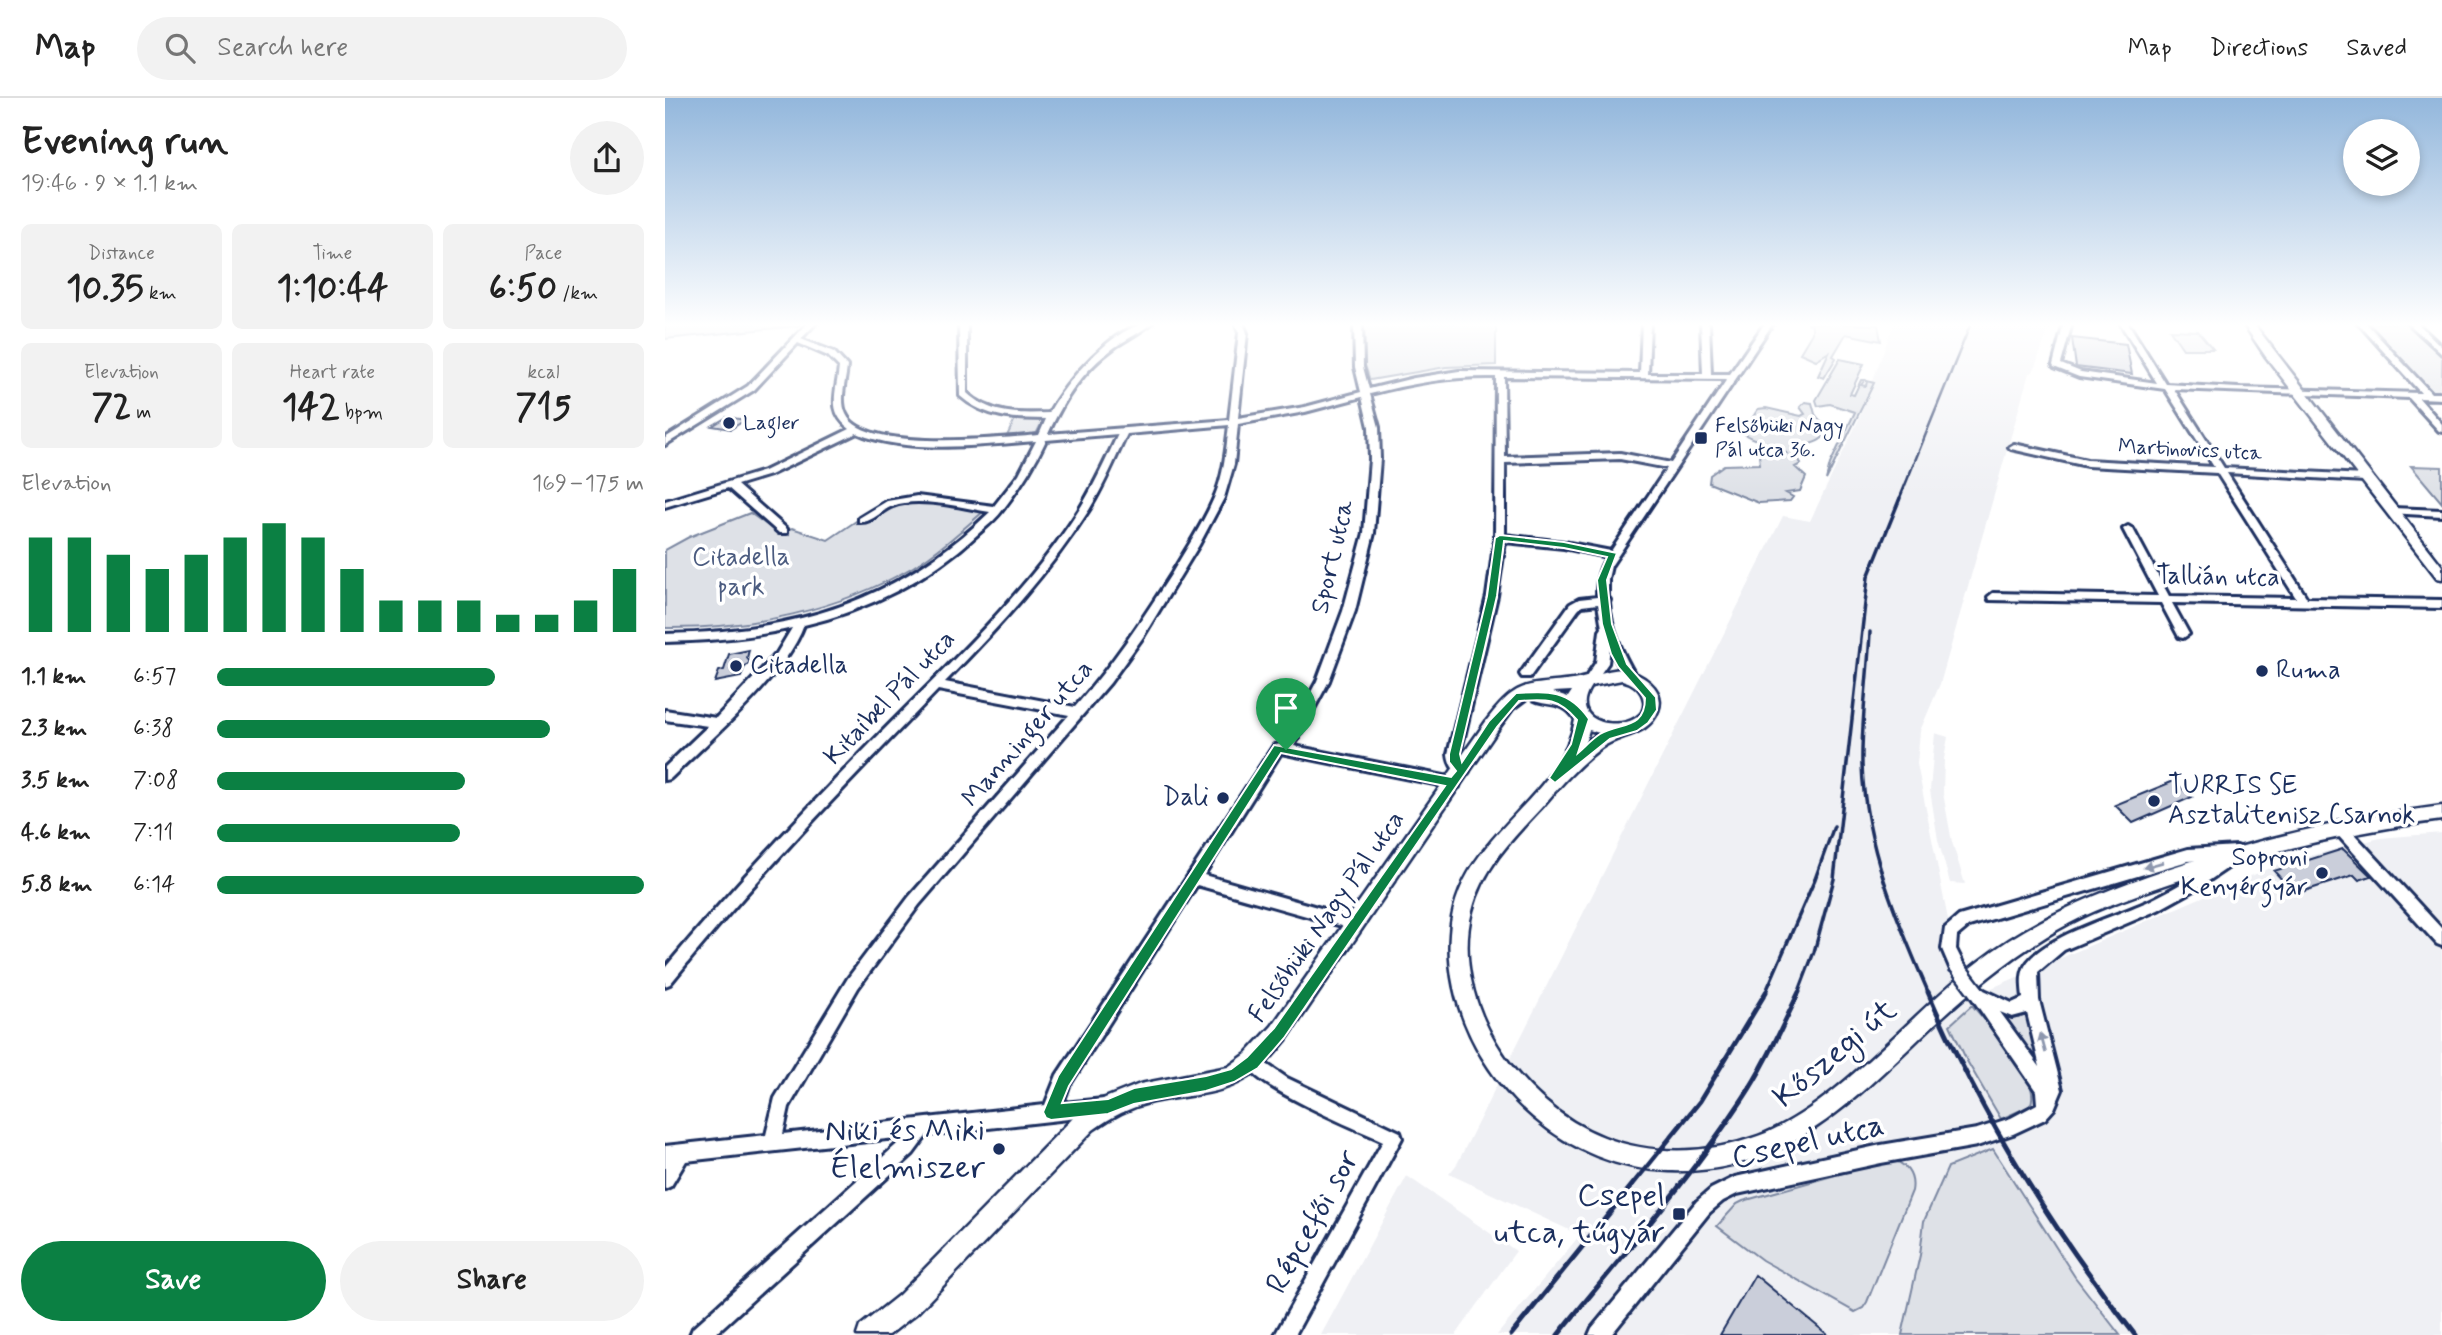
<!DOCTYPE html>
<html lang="en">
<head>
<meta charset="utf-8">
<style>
	body { margin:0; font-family:Mynerve,sans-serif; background:#f2f2f2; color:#222; height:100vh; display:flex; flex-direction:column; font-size:26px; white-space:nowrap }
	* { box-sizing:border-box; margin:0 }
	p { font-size:23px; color:#767676 }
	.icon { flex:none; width:38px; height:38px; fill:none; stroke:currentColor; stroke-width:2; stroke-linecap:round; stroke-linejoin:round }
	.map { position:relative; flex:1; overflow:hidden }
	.sheet { display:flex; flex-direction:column; background:#fff; width:665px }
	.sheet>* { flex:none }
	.controls { position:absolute; left:1678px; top:21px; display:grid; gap:14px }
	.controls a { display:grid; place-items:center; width:77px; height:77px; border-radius:50%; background:#fff; box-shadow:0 4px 10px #0003; font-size:35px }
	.pin { position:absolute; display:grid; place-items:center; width:60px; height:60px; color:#fff; margin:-72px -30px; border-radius:50% 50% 50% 0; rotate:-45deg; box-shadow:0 0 7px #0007 }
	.pin .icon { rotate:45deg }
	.round { display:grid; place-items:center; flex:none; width:74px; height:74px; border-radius:37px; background:#f2f2f2 }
	.head { display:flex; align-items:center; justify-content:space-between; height:119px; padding:0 21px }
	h1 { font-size:38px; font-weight:700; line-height:52px }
	.metrics { display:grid; grid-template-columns:repeat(3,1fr); gap:10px; height:119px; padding:7px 21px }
	.metrics div { display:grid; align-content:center; border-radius:10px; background:#f2f2f2; text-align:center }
	.metrics b { font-size:35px; font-weight:700 }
	.metrics small { font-size:19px; font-weight:400 }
	.metrics p { font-size:19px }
	.chart { height:196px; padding:14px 21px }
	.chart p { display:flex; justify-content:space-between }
	.chart svg { width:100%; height:126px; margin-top:7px; stroke:#0b8043; stroke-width:6 }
	.button { display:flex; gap:14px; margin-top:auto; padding:14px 21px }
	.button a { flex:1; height:80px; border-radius:42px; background:#0b8043; color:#fff; font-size:28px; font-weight:700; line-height:80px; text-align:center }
	.button a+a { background:#f2f2f2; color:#222 }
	ul { padding:0 21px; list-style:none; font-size:23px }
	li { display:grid; grid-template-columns:112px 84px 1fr; align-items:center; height:52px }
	li i { height:18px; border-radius:9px; background:#0b8043 }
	header { display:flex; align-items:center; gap:42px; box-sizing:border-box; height:98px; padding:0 35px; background:#fff; border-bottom:2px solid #e0e0e0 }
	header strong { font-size:33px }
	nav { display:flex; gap:38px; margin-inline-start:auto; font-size:24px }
	.search { width:490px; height:63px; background:#f2f2f2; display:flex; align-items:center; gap:18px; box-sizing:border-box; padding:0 24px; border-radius:38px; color:#767676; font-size:26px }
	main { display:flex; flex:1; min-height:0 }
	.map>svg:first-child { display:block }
	.built { fill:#eff0f4 }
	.green { fill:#dee1e7; stroke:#7c88a2; stroke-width:2 }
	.building { fill:#caceda; stroke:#1b2f5e; stroke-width:2 }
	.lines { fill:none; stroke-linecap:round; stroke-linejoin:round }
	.minor-casing { stroke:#1b2f5e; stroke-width:6 }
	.major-casing { stroke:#1b2f5e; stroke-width:5 }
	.minor { fill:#fff; fill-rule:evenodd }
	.major { fill:#fff; fill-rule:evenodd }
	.rail-far2 { stroke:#1b2f5e; stroke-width:2.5 }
	.rail-far1 { stroke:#1b2f5e; stroke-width:3.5 }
	.rail { stroke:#1b2f5e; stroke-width:5 }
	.minor-bridge-casing { stroke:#1b2f5e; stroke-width:19; stroke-linecap:butt }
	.minor-bridge { stroke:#fff; stroke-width:14 }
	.oneway { fill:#8d97ae }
	.route { fill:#0b8043; stroke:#fff; stroke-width:2; fill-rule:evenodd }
	.poi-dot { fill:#1b2f5e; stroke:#fff; stroke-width:2.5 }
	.labels { text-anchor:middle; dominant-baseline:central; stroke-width:7; stroke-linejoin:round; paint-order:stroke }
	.far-poi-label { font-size:21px; fill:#1b2f5e; stroke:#fff; text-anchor:start }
	.far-street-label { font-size:21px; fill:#1b2f5e; stroke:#fff }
	.street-label { font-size:26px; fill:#1b2f5e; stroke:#fff }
	.park-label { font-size:26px; fill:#4c5c80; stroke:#fff }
	.poi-label { font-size:26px; fill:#1b2f5e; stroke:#fff; text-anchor:start }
	.near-street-label { font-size:32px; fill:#1b2f5e; stroke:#fff }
	.near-poi-label { font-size:32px; fill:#1b2f5e; stroke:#fff; text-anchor:end }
</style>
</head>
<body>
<header>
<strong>Map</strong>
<div class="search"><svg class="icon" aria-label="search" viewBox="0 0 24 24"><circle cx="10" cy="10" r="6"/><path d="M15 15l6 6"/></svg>Search here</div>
<nav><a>Map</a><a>Directions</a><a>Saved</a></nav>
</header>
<main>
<section class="sheet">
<div class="head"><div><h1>Evening run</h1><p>19:46 · 9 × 1.1 km</p></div><a class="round"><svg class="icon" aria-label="share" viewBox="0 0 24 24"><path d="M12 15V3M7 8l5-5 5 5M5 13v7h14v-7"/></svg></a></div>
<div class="metrics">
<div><p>Distance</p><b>10.35<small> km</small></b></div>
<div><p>Time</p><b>1:10:44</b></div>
<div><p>Pace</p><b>6:50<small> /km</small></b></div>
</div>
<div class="metrics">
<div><p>Elevation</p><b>72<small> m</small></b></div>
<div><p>Heart rate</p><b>142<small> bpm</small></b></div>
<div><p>kcal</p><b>715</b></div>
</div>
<div class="chart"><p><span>Elevation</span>169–175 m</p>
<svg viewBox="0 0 160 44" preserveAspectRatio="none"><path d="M5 44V11M15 44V11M25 44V17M35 44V22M45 44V17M55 44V11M65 44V6M75 44V11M85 44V22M95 44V33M105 44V33M115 44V33M125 44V38M135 44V38M145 44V33M155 44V22"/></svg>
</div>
<ul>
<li><b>1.1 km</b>6:57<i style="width:65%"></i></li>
<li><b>2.3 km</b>6:38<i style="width:78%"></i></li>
<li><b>3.5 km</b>7:08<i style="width:58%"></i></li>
<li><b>4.6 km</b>7:11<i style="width:57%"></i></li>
<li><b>5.8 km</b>6:14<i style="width:100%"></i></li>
</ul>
<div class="button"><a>Save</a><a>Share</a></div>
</section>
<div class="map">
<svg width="1777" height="1237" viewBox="0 0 1777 1237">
	<rect width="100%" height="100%" fill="#fff"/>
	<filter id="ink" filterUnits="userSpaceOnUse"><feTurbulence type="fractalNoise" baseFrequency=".0143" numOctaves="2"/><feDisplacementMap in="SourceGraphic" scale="14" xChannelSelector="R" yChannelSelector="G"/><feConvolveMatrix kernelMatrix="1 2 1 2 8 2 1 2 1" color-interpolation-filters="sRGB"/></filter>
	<g filter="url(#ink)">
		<path class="built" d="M 1229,225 L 1386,225 L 1368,274 L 1364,275 L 1275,586 L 1255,633 L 1252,666 L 1299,902 L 1616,765 L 1715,740 L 1777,735 L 1777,1237 L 832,1237 L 915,1137 L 784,1076 L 792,1066 L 1118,418 L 1145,423 L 1193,323 Z
			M 1270,635 L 1283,639 L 1279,661 L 1278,695 L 1287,744 L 1300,786 L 1285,785 L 1273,742 L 1265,692 Z
			M 742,1078 L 851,1153 L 791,1237 L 656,1237 Z"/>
		<path class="green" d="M 0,225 L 136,225 L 133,228 L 0,241 Z
			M 699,225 L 831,225 L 831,267 L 781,269 L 705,282 L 700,267 Z
			M 1142,225 L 1213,227 L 1216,243 L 1181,236 L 1168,258 L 1171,260 L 1159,280 L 1153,278 L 1164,254 L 1151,262 L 1135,255 L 1147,235 L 1147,227 Z
			M 1699,225 L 1743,225 L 1777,258 L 1777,294 L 1761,293 Z
			M 1505,232 L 1533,233 L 1548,251 L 1518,251 Z
			M 1175,261 L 1199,266 L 1185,296 L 1189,297 L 1196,282 L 1200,282 L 1196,287 L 1201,288 L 1202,283 L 1209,285 L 1161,382 L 1165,366 L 1190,314 L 1165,306 L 1153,308 L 1151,302 Z
			M 1140,304 L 1147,305 L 1150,316 L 1163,333 C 1155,348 1140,344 1130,352 L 1136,366 L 1130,369 L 1141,379 L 1135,393 L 1121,395 L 1128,399 L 1125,403 L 1094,405 L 1044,385 L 1045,377 L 1059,367 L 1095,366 L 1094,358 L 1105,352 L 1121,355 C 1110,343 1091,346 1078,335 L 1093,311 L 1101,310 L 1136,318 L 1140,316 L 1135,309 Z
			M 379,320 L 371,336 L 342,338 L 350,321 Z
			M 1746,368 L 1777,369 L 1777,405 Z
			M 254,401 L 319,413 C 296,433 274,453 248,469 C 173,513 85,531 0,530 L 0,452 L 24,439 L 85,415 L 113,435 L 127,430 L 163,442 L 203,415 L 212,418 L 229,406 Z
			M 1307,907 C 1324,928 1379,982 1365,1008 L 1336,1021 L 1302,963 L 1285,927 Z
			M 1332,915 L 1353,920 L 1362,916 L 1375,967 Z
			M 1328,1051 L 1410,1179 L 1455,1237 L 1237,1237 L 1255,1157 L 1259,1123 L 1283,1069 Z
			M 1224,1062 C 1240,1063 1250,1077 1247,1093 L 1202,1204 L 1198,1210 L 1190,1214 L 1097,1162 L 1052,1128 L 1072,1106 L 1078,1103 Z"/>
		<path class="building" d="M 1407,240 L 1461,246 L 1467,276 L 1411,269 Z
			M 62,319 L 80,322 L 66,331 L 47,328 Z
			M 84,552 L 82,560 L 85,564 L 79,570 L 76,579 L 50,584 L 54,573 L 59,572 L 64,556 Z
			M 1509,683 L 1527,699 L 1468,725 L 1450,707 Z
			M 1678,751 L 1706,778 L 1694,782 L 1689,777 L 1630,796 L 1609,773 Z
			M 1090,1177 L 1163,1237 L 1055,1237 Z"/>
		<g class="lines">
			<defs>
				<path id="minor" d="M 143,225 L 151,225 L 136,241 L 169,254 L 182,268 C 181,283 174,302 181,316 C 198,355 337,340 374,337 L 381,321 C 349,321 320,320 295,298 L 294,225 L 302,225 L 302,295 C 326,317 354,316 384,315 C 400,285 450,225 487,225 C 476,234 462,241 450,249 C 418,272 399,301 383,336 L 564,322 L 574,235 L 570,225 L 578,225 L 582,235 L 573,320 L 640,309 L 696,294 L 690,269 L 689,225 L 697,225 L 698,269 L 704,291 L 749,280 L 794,273 L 975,275 L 977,225 L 985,225 L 983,276 L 1038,276 L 1036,225 L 1044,225 L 1046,276 L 1065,276 L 1100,225 L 1108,225 L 946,468 L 943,481 L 943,499 L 945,502 L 944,505 C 946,532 958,557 972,580 L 970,583 L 962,583 L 945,550 L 943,565 L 929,585 L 921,585 L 919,582 L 931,564 L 935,533 L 937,530 L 933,506 L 917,508 L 913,512 L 865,579 L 857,579 L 855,576 L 857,573 L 905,506 L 914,501 L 932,499 C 932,484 933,472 942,459 L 899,450 L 840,444 L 832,498 L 795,656 L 796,662 L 804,672 L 803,676 C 790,679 784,666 783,656 L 822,498 L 830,440 L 831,279 C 786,278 748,285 705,296 L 714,329 L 715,361 L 709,435 L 690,513 L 664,583 L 629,648 L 794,681 L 795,685 L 794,689 L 789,690 L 616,655 L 539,777 L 691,820 L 696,821 L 698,826 L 696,831 L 691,832 L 532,787 L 404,988 L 398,1005 L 439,1001 L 445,1003 L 447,1009 L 445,1015 L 439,1017 L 262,1037 L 248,1056 L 49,1237 L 25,1237 L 28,1230 L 240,1039 L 21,1063 L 6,1088 L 0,1091 L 0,1048 L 101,1037 L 110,1000 L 183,880 L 244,799 L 404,617 L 273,592 C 181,687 89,782 5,886 L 0,888 L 0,870 C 65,792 134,718 205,646 C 277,572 358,500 414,412 C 429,388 441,362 453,336 L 381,342 C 369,368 353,392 336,414 C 330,422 321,429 313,436 C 265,481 203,512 139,527 C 120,579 45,641 5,681 L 0,682 L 0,669 L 43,628 L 0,622 L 0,612 L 51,620 L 112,555 L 127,530 C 85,540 43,543 0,544 L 0,536 C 128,534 231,505 325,414 C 298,410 253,398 228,408 C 216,412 208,425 194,424 L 194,420 L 222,403 L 252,398 L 329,408 L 354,376 L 371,343 C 319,347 240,357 192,335 L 105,377 L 72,387 L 122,431 L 122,435 L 114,435 L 63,390 L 0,409 L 0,403 L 99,373 L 185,331 C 161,313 172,294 174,269 L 163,258 L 133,245 L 89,292 L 0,347 L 0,340 L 83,288 ZM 839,279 L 1062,281 L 1006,365 L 955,355 L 840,359 ZM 697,299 L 704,329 L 705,361 L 699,435 L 678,513 L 652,583 L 618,646 L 609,647 L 392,977 L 380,1007 L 118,1036 L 124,1009 L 193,890 L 254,807 L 445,585 L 478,539 L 534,447 L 559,400 L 569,366 L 573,326 L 640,314 ZM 564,327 C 561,352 559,377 549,400 C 538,426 521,451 507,475 C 477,522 447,567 410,609 L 280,584 C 332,531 384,475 424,412 C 439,388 450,361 462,336 ZM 955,361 L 1002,370 L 946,453 L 899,444 L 840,437 L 840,365 Z
					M 1399,225 L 1407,225 L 1396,266 L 1416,274 L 1492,285 L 1455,225 L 1463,225 L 1501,286 L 1573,290 L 1756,295 L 1693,225 L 1701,225 L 1766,295 L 1777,295 L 1777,301 L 1754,300 L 1777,326 L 1777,334 L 1774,333 L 1744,300 L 1509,291 L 1559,370 L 1700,377 L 1705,380 L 1700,383 L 1562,375 L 1642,500 L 1777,502 L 1777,510 L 1507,505 L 1524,536 L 1518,540 L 1514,539 L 1496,505 L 1324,502 L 1323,499 L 1328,495 L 1493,498 L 1458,431 L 1463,428 L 1468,431 L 1504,498 L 1631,500 L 1552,375 L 1422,368 L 1346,351 L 1344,349 L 1349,346 L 1422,362 L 1549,369 L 1500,291 L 1414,279 L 1389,269 L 1388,267 Z
					M 1743,225 L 1752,225 L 1777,249 L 1777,256 Z
					M 1727,410 L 1777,412 L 1777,418 L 1723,415 L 1722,413 Z
					M 1674,723 L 1679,725 L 1777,831 L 1777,848 L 1772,846 L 1669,733 L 1667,729 L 1669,725 Z
					M 1572,748 L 1577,750 L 1579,754 L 1577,758 L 1571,760 L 1570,765 L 1533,790 L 1493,812 L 1399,852 L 1373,874 L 1374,902 L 1397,992 L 1389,1011 L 1380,1021 L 1348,1036 L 1312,1048 L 1216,1065 L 1072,1096 L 1058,1103 L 1044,1115 L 946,1237 L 924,1237 L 927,1230 L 1032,1103 L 1046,1091 L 1070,1079 L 1216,1047 L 1312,1031 L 1346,1020 L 1372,1006 L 1371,993 L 1305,897 L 1302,892 L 1305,887 L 1310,885 L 1315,887 L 1319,892 L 1347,905 L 1358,900 C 1357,889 1355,878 1360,868 C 1377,838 1453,818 1484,803 C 1509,791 1532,776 1554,761 L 1523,763 L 1304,828 L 1292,838 L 1291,851 L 1299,867 L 1296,872 L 1291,874 L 1286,872 L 1277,851 L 1280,830 L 1294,818 L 1523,751 ZM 1335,914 L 1347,919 L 1362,915 L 1375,969 Z
					M 588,957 L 622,980 L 735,1034 L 737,1040 L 630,1237 L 610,1237 L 718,1043 C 690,1030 591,990 580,965 L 582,959 Z"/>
				<path id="major" d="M 1578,225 L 1588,225 L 1777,468 L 1777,481 L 1772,480 L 1601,259 Z
					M 957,571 C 975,575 1002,590 993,613 C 984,638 955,636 936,650 C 912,668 895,688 876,710 C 847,741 818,770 807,813 C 784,904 855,1007 939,1039 C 987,1058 1044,1056 1093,1038 C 1170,1010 1246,915 1313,864 C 1370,820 1434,794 1502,771 C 1592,741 1683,720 1777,708 L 1777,722 C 1685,734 1597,754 1509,784 C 1474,796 1438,808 1405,825 C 1356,851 1314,885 1274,922 C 1192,998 1125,1077 1004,1073 C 954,1072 906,1052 868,1019 C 816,975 780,905 785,836 C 791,737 895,705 910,622 C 898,600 877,611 864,599 L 848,611 L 834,630 L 621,942 C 609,956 598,971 582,980 C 554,998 519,997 487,1004 C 465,1009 446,1019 428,1032 L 252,1215 L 224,1237 L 192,1237 L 195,1228 L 234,1197 L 412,1016 L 440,1000 L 475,986 L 563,969 L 581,956 L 607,928 L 822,622 C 853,581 862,588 908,582 C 925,579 940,572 957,571 ZM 957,582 C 966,584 975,590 978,599 C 991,637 895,635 926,588 ZM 907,593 L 903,599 L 888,594 ZM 924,632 L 934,635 L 920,645 Z"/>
			</defs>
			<use href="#minor" class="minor-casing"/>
			<use href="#major" class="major-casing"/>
			<use href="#minor" class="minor"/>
			<use href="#major" class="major"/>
			<path class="rail-far2" d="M 1234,402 L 1306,225"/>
			<path class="rail-far1" d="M 1205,534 C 1203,578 1196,623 1197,667 C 1200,748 1232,822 1264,896
				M 1100,896 L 1150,781 L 1169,728
				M 1133,896 L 1149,854 L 1169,781 L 1203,479 L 1235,400"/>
			<path class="rail" d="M 1263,894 C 1316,1018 1387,1131 1470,1237
				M 846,1237 L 1035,1003 L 1101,894
				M 893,1237 C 955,1160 1022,1085 1077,1002 C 1100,968 1116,931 1134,894"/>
			<defs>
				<path id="minor-bridge" d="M 1291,867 L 1310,892"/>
			</defs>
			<use href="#minor-bridge" class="minor-bridge-casing"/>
			<use href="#minor-bridge" class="minor-bridge"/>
		</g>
		<defs><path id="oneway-solid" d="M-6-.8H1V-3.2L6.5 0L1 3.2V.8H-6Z" transform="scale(1.75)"/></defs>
		<g class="oneway">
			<use href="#oneway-solid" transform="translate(1488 767) rotate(164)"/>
			<use href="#oneway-solid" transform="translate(1378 945) rotate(-105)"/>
		</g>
	</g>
	<linearGradient id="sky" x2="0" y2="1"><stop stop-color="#93b7dc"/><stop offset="0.57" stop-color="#fff"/><stop offset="1" stop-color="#fff" stop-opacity="0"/></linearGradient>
	<rect width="1777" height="398" fill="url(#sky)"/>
	<path class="route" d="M 835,437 L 899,444 L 952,455 L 942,482 L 947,526 L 962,566 L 991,599 L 992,612 L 983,625 L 972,633 L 945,641 L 890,685 L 884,680 L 906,646 L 912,622 C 893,600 882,601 854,603 L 832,629 L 619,940 L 593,970 L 569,984 L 541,993 L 469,1006 L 443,1016 L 386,1022 L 381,1020 L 378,1014 L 393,978 L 609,647 L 786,679 L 791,673 L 784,664 L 784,656 L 822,498 L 830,440 ZM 839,443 L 899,450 L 942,459 L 932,482 L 937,526 L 946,556 L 953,569 L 980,600 C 980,632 955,624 935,636 C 927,641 920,649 913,655 L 924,621 C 904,592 883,593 851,595 L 824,623 L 797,664 L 795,656 L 832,498 ZM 616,655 L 780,688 L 609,930 L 582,959 L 566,971 L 541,978 L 469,990 L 443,1001 L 397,1005 L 404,988 Z"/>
	<g class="poi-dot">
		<circle cx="64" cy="325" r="7"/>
		<rect x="1029" y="333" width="14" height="14" rx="3.5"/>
		<circle cx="71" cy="568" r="7"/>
		<circle cx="1597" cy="573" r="7"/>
		<circle cx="558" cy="700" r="7"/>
		<circle cx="1489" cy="703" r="7"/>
		<circle cx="1657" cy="775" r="7"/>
		<circle cx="334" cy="1051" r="7"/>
		<rect x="1007" y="1109" width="14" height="14" rx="3.5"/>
	</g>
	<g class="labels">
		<g class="far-poi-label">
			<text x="78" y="325">Lagler</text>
			<text x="1050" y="328">Felsőbüki Nagy<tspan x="1050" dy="24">Pál utca 36.</tspan></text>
		</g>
		<g class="far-street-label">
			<text transform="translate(1525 352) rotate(3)">Martinovics utca</text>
		</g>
		<g class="street-label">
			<text transform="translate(668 459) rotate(-77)">Sport utca</text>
			<text transform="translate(1553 479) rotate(1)">Tallián utca</text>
			<text transform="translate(225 600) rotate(-46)">Kitaibel Pál utca</text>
			<text transform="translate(363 636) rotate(-49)">Manninger utca</text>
			<text transform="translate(662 819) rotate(-55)">Felsőbüki Nagy Pál utca</text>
		</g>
		<g class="park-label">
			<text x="76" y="460">Citadella<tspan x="76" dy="30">park</tspan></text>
		</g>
		<g class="poi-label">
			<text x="85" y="568">Citadella</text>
			<text x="1611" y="573">Ruma</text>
			<text x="1503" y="688">TURRIS SE<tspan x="1503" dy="30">Asztalitenisz Csarnok</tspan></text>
			<text x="544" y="700" text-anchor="end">Dali</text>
			<text x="1643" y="760" text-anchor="end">Soproni<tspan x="1643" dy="30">Kenyérgyár</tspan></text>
		</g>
		<g class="near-street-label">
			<text transform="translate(1170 956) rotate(-40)">Kőszegi út</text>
			<text transform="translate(1143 1044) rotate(-13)">Csepel utca</text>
			<text transform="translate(648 1124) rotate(-61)">Répcefői sor</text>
		</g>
		<g class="near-poi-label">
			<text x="320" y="1033">Niki és Miki<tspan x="320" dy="37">Élelmiszer</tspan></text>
			<text x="1000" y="1098">Csepel<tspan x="1000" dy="37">utca, tűgyár</tspan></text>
		</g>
	</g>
</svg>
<div class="controls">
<a><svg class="icon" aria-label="layers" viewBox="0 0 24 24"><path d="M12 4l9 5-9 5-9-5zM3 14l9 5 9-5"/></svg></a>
</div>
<div class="pin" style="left:621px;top:652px;background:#1e9e55"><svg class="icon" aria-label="arrive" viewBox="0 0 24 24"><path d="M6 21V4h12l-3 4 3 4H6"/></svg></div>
</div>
</main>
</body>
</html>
